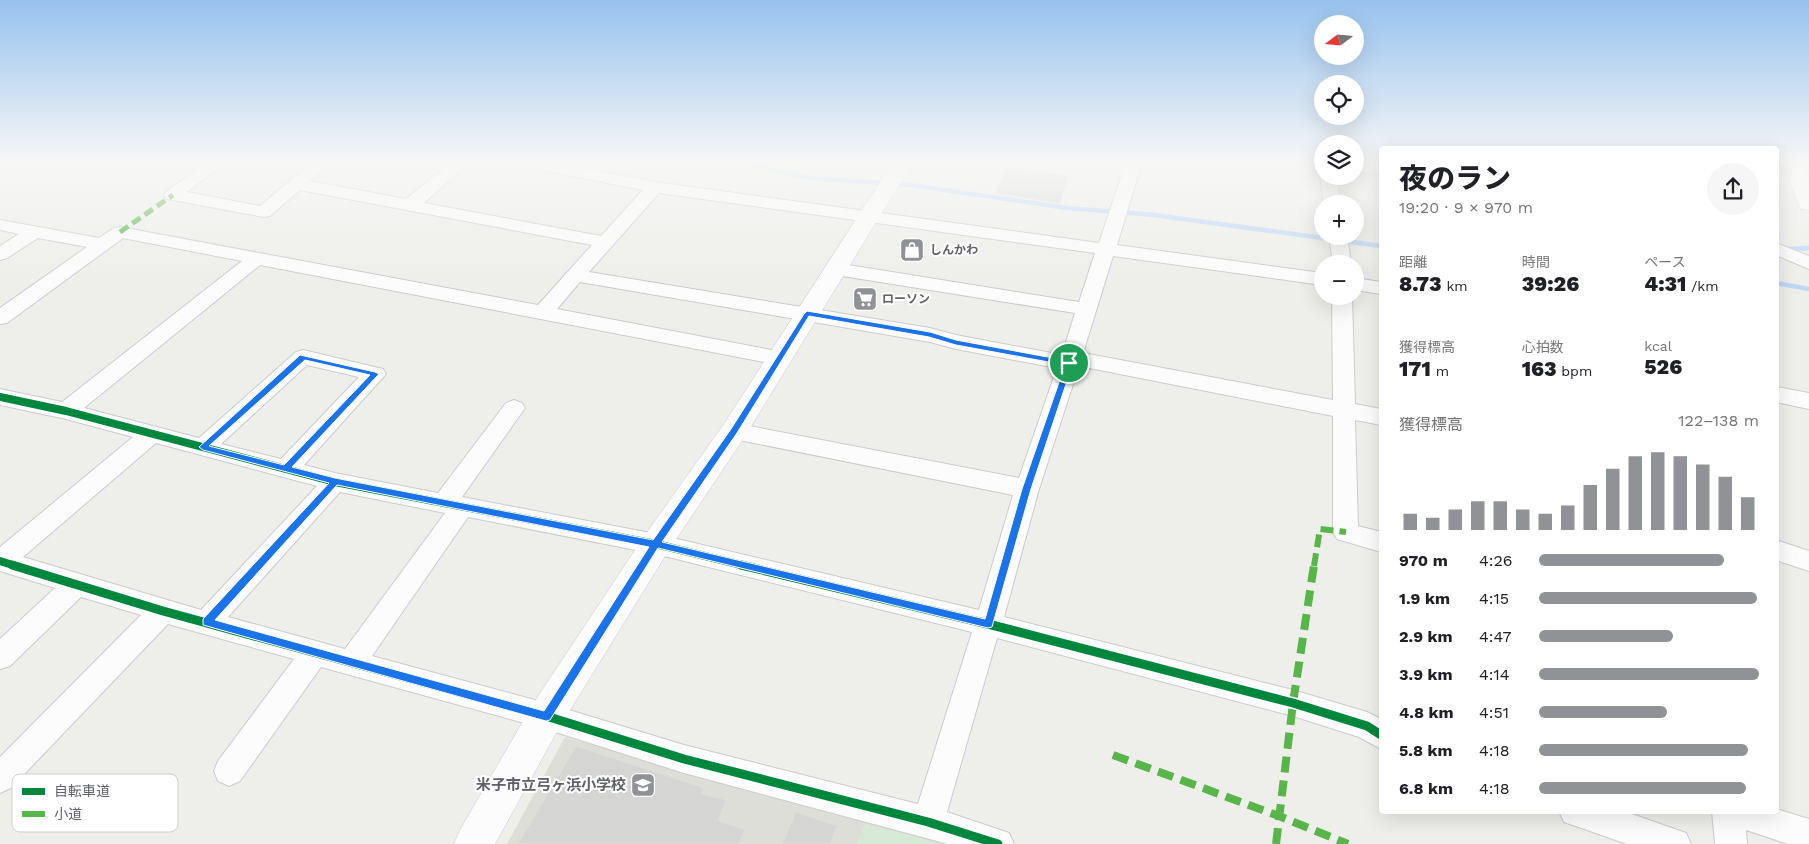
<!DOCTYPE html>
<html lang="ja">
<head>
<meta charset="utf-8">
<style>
	body { margin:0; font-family:"Work Sans","Noto Sans JP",sans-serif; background:#f6f6f6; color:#202124; height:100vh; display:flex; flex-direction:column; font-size:19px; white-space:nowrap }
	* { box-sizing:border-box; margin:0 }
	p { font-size:16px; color:#757577 }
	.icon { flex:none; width:28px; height:28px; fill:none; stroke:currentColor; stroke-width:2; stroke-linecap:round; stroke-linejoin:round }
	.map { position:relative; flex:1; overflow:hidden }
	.side { position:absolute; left:1379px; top:146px; width:400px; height:668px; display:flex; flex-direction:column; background:#fff; border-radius:5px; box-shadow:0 5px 20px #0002 }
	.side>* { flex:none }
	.needle { width:32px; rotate:254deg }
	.controls { position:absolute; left:1314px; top:15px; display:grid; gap:10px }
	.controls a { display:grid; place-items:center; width:50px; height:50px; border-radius:50%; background:#fff; box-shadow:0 5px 20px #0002; font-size:25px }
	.pin { position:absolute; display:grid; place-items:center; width:42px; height:42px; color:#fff; margin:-21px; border:2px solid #fff; border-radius:50%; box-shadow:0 1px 5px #0007 }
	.round { display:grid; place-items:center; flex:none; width:52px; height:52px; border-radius:26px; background:#f6f6f6 }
	.summary { display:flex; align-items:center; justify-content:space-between; height:85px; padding:0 20px }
	h1 { font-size:28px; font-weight:800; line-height:38px }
	.stats { display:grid; grid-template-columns:repeat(3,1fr); gap:8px; height:85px; padding:5px 20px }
	.stats div { display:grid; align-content:center }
	.stats b { font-size:21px; font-weight:800 }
	.stats small { font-size:14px; font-weight:400 }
	.stats p { font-size:14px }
	.chart { height:140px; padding:10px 20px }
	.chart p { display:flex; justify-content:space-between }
	.chart svg { width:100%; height:90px; margin-top:5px; stroke:#919295; stroke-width:6 }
	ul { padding:0 20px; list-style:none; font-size:16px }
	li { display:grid; grid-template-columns:80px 60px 1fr; align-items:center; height:38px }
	li i { height:12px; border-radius:6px; background:#919295 }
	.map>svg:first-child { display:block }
	.education { fill:#deded8 }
	.green { fill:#d7ead8 }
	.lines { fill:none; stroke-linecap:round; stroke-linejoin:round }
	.stream { stroke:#bfd7f7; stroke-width:4.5 }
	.building { fill:#d5d5d3; stroke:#deddd9 }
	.minor-casing { stroke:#cbcbcc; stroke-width:2 }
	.tertiary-casing { stroke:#cbcbcc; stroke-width:1 }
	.secondary-casing { stroke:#cacbca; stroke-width:1 }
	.minor { fill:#fcfcfc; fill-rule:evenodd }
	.tertiary { fill:#fcfcfc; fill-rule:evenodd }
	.secondary { fill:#fcfcfc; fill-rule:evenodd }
	.quiet-far2 { stroke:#58b549; stroke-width:5; stroke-dasharray:10 5; stroke-linecap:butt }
	.quiet-far1 { stroke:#58b549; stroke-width:6; stroke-dasharray:13 6; stroke-linecap:butt }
	.quiet { stroke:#58b549; stroke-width:8; stroke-dasharray:16 8; stroke-linecap:butt }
	.cycleway-far1-casing { stroke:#fff; stroke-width:11 }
	.cycleway-casing { stroke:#fff; stroke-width:12 }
	.cycleway-far1 { stroke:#00873e; stroke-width:8 }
	.cycleway { stroke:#00873e; stroke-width:9 }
	.route { fill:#1a73e8; stroke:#fff; fill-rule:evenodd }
	.labels { text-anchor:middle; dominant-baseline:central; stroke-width:4; stroke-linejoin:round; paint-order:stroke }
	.poi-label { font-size:12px; font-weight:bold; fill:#5f6167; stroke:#fff; text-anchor:start }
	.near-poi-label { font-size:15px; font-weight:bold; fill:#5f6167; stroke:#fff; text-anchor:end }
	.key { fill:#fff; stroke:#cfd0d1; stroke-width:1 }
	.key-label { font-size:14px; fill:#5f6167 }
</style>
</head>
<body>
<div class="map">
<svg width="1809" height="844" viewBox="0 0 1809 844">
	<rect width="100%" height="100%" fill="#eeeeea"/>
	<path class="education" d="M 565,737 L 929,834 L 964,844 L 507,844 Z"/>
	<path class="green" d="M 865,824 L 943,844 L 857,844 Z"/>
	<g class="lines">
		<path class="stream" d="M 739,162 L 810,178 L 910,185 L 1067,208 L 1154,215 L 1381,246
			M 1784,249 L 1809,248
			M 1776,283 L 1809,289"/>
	</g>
	<path class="building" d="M 1007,167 L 1068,176 L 1060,203 L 996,193 Z
		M 576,746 L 704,788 L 701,794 L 726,800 L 718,820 L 745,830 L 739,844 L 518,844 Z
		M 796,812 L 837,826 L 830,844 L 782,844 Z"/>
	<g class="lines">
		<defs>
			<path id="minor" d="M 207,162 L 226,162 L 187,192 L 260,206 L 312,162 L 330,162 L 310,181 L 406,199 L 452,162 L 470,162 L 424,203 L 601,236 L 643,190 L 527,167 L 521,166 L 519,162 L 553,162 L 655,182 L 1099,243 L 1126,162 L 1142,162 L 1117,245 L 1322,273 L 1322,285 L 1113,256 L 1083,353 L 1333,400 L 1332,296 L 1352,296 L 1355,404 L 1381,409 L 1381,425 L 1355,420 L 1358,526 L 1381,532 L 1381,552 L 1337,539 L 1333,532 L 1333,416 L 1079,366 L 1039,489 L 1004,617 L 1293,690 L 1367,712 L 1381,719 L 1381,749 L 1359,737 L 1293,716 L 997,638 L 947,812 L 1009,833 L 1014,844 L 948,844 L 684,773 L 546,729 L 321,667 L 240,781 L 229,786 L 218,781 L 214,771 L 218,761 L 294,659 L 168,624 L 11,788 L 0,793 L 0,757 L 141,615 L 81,597 L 10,666 L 0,669 L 0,639 L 55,588 L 0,571 L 0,547 L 133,437 L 66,419 L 0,405 L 0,389 L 62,402 L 242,261 L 123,238 L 7,323 L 0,324 L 0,308 L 87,247 L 38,238 L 7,258 L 0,260 L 0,246 L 19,234 L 0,230 L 0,220 L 99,238 L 114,228 L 120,227 L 538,305 L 592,245 L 300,190 L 270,216 L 264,217 L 167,199 L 164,195 L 167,191 ZM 659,193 L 1095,253 L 1079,302 L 836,263 L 829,265 L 826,269 L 829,273 L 836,275 L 1075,313 L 1062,355 L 956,335 L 930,328 L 589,272 ZM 260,265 L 780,365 L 787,363 L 791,358 L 787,353 L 557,309 L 580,282 L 930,342 L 956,349 L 1057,368 L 1019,478 L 734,423 L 726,425 L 723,431 L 726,437 L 734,439 L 1013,495 L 979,610 L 656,534 L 462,497 L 525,408 L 522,403 L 514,400 L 506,403 L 438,493 L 335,473 L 304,465 L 386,374 L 383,369 L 303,350 L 296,352 L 199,438 L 84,408 ZM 307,365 L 359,377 L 281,459 L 221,444 ZM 156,443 L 317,486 L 201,610 L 23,557 ZM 340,492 L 445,513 L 345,649 L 228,617 ZM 468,517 L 656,554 L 972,632 L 918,804 L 684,745 L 546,703 L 372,656 Z
				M 1366,163 L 1381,165 L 1381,175 L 1360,172 L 1358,168 L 1360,164 Z
				M 1322,172 L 1322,176 L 1336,176 L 1342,204 L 1324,204 L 1320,176 Z
				M 1329,236 L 1347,236 L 1351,264 L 1333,264 Z
				M 1776,243 L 1809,256 L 1809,269 L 1776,255 Z
				M 1355,278 L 1381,282 L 1381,294 L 1355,290 Z
				M 1776,387 L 1809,393 L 1809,409 L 1776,402 Z
				M 1776,540 L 1809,551 L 1809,571 L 1776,560 Z
				M 1776,809 L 1809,819 L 1809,844 L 1788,844 L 1746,830 L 1747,844 L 1715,844 L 1712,811 L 1776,811 Z
				M 1559,811 L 1623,811 L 1686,833 L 1691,844 L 1627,844 L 1564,822 Z"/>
			<path id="tertiary" d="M 893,162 L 913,162 L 744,438 L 667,553 L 559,728 L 495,844 L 454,844 L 460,830 L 533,704 L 645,535 L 724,424 Z"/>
			<path id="secondary" d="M 1783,162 L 1803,162 L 1809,177 L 1809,210 L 1801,209 L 1798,204 Z"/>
		</defs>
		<use href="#minor" class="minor-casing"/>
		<use href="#tertiary" class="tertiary-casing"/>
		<use href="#secondary" class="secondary-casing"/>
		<use href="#minor" class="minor"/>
		<use href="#tertiary" class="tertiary"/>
		<use href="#secondary" class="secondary"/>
		<path class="quiet-far2" d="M 120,232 L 173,195"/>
		<path class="quiet-far1" d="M 1314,566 L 1320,529 L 1346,532"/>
		<path class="quiet" d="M 1113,755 L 1279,816 L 1348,844
			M 1276,844 L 1293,703 L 1314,565"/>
		<defs>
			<path id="cycleway-far1" d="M 0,397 L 66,411 L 335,482 L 656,544 L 746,566
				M 0,561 L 16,566"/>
			<path id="cycleway" d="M 12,565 L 163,611 L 546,716 L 684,759 L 928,822 L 998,844
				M 741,565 L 988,624 L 1293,703 L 1367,726 L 1381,735"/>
		</defs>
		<use href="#cycleway-far1" class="cycleway-far1-casing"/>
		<use href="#cycleway" class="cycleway-casing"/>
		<use href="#cycleway-far1" class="cycleway-far1"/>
		<use href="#cycleway" class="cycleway"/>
	</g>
	<linearGradient id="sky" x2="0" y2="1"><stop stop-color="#97c2ee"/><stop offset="0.58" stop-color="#f7f7f6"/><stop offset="1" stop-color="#f7f7f6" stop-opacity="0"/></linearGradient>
	<rect width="1809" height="280" fill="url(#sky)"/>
	<path class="route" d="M 807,311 L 930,332 L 956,340 L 1069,361 L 1073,363 L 1031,489 L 992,627 L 988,628 L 658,548 L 550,720 L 546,721 L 203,625 L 203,619 L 329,483 L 203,450 L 199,447 L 300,355 L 375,372 L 379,374 L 292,467 L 335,478 L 653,540 L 731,429 L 804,314 ZM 809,316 L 929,337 L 956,345 L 1065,365 L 1022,489 L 985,619 L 662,542 L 737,433 ZM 305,360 L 370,375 L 284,465 L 209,446 ZM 337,485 L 649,547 L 544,711 L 215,620 Z"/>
	<defs>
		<symbol id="shop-square" viewBox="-11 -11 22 22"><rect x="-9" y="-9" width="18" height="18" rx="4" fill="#919295" stroke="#fff"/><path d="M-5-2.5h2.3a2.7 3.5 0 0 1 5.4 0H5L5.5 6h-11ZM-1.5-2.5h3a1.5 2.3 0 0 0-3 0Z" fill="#fff"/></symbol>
		<symbol id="supermarket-square" viewBox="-11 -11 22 22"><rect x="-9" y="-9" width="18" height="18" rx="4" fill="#919295" stroke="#fff"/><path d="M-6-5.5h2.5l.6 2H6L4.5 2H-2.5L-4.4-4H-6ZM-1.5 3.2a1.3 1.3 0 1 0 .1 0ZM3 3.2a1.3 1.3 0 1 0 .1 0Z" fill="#fff"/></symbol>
		<symbol id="school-square" viewBox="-11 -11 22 22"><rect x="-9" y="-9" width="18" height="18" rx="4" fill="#919295" stroke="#fff"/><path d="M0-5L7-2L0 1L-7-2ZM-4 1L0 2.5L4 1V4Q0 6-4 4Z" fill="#fff"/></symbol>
	</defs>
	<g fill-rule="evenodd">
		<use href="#shop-square" x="898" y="236" width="28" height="28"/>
		<use href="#supermarket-square" x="851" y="285" width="28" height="28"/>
		<use href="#school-square" x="629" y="771" width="28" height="28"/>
	</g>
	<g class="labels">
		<g class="poi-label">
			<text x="930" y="250">しんかわ</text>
			<text x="882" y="299">ローソン</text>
		</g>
		<g class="near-poi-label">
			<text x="626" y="785">米子市立弓ヶ浜小学校</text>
		</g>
	</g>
	<rect x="12" y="774" width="166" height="58" rx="8" class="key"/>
	<rect x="22" y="788" width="23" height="7" fill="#00873e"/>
	<rect x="22" y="811" width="23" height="6" fill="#58b549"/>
	<g class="key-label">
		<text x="54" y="796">自転車道</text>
		<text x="54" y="819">小道</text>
	</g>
</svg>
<div class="controls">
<a><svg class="needle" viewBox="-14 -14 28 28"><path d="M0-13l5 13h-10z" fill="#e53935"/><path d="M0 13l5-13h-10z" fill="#757577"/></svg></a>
<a><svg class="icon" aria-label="locate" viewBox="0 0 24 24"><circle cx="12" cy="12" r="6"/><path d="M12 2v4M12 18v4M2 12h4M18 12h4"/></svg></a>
<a><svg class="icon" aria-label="layers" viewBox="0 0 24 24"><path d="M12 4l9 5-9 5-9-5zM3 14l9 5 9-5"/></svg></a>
<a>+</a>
<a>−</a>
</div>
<div class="pin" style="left:1069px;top:363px;background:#1e9e55"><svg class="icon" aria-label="arrive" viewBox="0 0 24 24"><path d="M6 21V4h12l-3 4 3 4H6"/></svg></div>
<section class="side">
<div class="summary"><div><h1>夜のラン</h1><p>19:20 · 9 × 970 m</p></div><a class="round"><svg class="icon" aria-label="share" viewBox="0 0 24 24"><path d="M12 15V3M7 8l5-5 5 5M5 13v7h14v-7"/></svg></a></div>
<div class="stats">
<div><p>距離</p><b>8.73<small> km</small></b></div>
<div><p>時間</p><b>39:26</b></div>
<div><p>ペース</p><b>4:31<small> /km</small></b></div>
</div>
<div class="stats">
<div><p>獲得標高</p><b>171<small> m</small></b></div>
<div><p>心拍数</p><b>163<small> bpm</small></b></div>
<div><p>kcal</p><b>526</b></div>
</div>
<div class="chart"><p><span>獲得標高</span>122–138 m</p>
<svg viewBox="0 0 160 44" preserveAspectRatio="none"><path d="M5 44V36M15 44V38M25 44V34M35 44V30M45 44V30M55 44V34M65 44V36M75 44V32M85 44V22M95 44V14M105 44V8M115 44V6M125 44V8M135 44V12M145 44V18M155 44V28"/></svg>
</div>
<ul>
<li><b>970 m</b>4:26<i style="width:84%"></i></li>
<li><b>1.9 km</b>4:15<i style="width:99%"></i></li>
<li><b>2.9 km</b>4:47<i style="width:61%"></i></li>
<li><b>3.9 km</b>4:14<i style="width:100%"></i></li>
<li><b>4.8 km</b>4:51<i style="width:58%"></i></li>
<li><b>5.8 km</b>4:18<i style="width:95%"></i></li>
<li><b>6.8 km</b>4:18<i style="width:94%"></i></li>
</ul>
</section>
</div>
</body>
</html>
